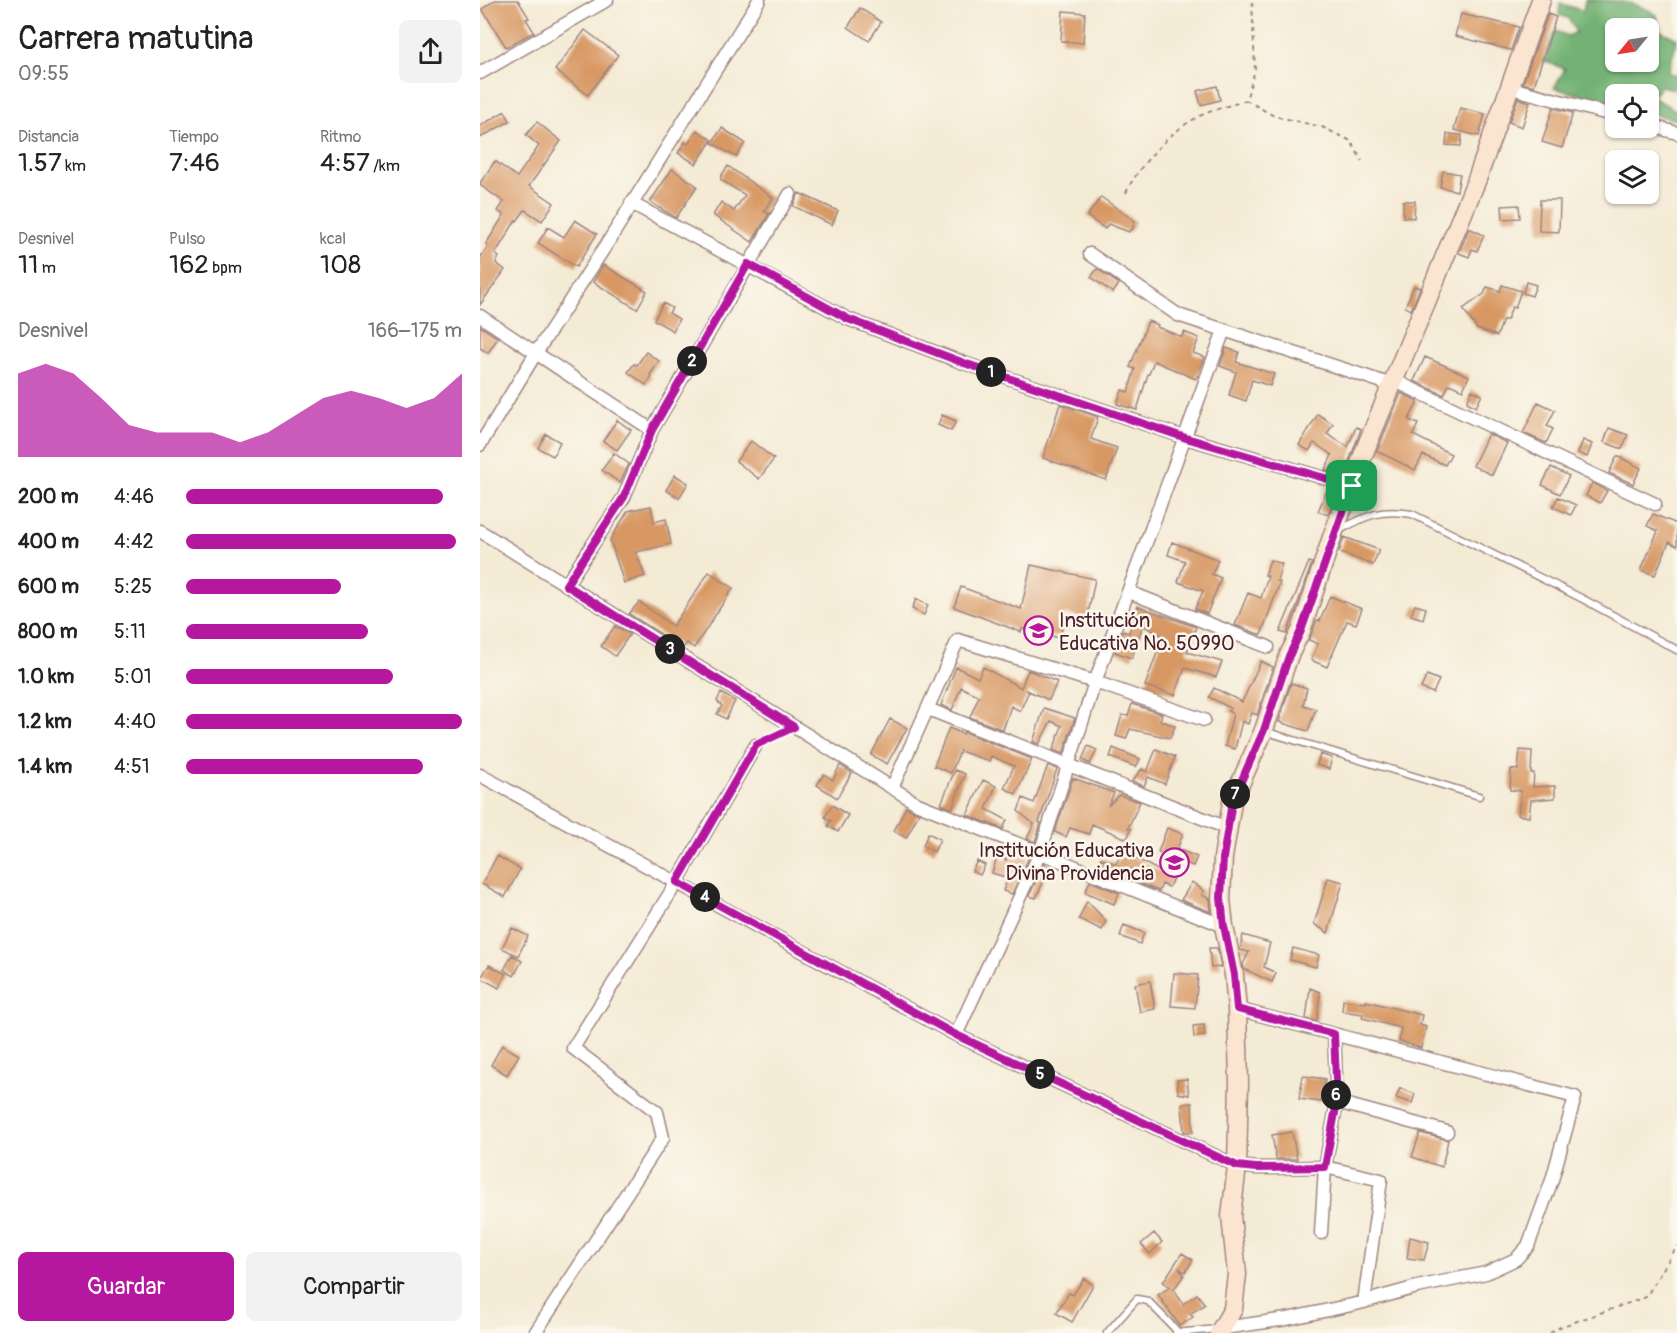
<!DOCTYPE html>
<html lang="es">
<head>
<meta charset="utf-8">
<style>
	body { margin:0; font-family:Pangolin,sans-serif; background:#f2f2f2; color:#222; height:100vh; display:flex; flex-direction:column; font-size:22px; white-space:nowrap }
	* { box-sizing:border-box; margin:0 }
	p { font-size:20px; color:#767676 }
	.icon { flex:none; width:33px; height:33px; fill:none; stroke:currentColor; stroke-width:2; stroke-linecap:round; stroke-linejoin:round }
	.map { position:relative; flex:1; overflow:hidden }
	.drawer { display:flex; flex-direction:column; background:#fff; width:480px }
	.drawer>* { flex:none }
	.needle { width:39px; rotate:240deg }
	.fabs { position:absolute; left:1125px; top:18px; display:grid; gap:12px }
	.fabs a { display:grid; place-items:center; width:54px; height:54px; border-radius:9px; background:#fff; box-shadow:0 2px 4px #0004; font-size:30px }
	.pin { position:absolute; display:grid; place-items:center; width:51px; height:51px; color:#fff; margin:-26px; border-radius:12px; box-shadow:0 3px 9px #0006 }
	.km { position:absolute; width:30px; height:30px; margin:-15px; border-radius:50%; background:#222; color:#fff; font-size:16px; line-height:30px; text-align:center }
	.round { display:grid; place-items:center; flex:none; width:63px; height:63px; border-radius:9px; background:#f2f2f2 }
	.head { display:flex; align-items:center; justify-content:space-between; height:102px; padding:0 18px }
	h1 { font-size:33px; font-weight:600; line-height:45px }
	.stats { display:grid; grid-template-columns:repeat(3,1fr); gap:9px; height:102px; padding:6px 18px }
	.stats div { display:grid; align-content:center }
	.stats b { font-size:26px; font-weight:600 }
	.stats small { font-size:16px; font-weight:400 }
	.stats p { font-size:16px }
	.chart { height:168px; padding:12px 18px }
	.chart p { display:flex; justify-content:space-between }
	.chart svg { width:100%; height:108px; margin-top:6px; fill:#b5179e; opacity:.7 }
	.primary-button { display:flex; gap:12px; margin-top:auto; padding:12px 18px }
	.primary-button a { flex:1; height:69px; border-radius:9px; background:#b5179e; color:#fff; font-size:24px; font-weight:600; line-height:69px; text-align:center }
	.primary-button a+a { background:#f2f2f2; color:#222 }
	ul { padding:0 18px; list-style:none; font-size:20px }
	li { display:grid; grid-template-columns:96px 72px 1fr; align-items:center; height:45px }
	li i { height:15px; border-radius:8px; background:#b5179e }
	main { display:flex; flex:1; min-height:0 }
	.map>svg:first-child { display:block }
	.forest { fill:#73b274; stroke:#5e6850; stroke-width:1.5; fill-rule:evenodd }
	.building { fill:#d89864 }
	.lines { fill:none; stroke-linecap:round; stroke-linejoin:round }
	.lane-casing { stroke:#9f8580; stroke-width:9 }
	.street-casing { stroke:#9f8580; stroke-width:15 }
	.secondary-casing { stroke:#9f8580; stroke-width:21 }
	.path { stroke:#9f8580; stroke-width:2; stroke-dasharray:4.5 4.5; stroke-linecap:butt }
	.lane { stroke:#fff; stroke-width:6 }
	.street { stroke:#fff; stroke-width:12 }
	.secondary { stroke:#fce5d0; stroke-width:18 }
	.route-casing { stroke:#fff; stroke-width:12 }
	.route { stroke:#b5179e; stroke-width:8 }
	.labels { text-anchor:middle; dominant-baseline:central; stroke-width:5; stroke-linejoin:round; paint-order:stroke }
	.poi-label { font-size:20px; fill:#4a1f2b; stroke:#fbf7ec; text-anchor:start }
</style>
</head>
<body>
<main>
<section class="drawer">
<div class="head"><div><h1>Carrera matutina</h1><p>09:55</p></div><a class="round"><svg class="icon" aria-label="share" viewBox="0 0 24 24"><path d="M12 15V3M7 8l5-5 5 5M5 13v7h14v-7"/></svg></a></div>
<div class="stats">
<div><p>Distancia</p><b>1.57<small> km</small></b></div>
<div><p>Tiempo</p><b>7:46</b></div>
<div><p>Ritmo</p><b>4:57<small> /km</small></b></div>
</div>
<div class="stats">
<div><p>Desnivel</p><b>11<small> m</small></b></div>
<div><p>Pulso</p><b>162<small> bpm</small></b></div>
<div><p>kcal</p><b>108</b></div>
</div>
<div class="chart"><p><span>Desnivel</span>166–175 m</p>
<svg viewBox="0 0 160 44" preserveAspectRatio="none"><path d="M0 44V10L10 6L20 10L30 20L40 31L50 34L60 34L70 34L80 38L90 34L100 27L110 20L120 17L130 20L140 24L150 20L160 10V44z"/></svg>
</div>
<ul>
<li><b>200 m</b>4:46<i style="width:93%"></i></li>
<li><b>400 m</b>4:42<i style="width:98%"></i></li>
<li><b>600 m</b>5:25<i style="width:56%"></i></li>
<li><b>800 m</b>5:11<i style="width:66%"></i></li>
<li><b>1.0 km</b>5:01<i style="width:75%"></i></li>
<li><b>1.2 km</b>4:40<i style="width:100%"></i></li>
<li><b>1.4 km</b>4:51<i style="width:86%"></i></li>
</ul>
<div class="primary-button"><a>Guardar</a><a>Compartir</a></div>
</section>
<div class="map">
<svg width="1197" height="1333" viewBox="0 0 1197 1333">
	<rect width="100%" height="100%" fill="#fbf7ec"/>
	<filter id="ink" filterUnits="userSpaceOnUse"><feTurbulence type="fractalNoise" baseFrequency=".0167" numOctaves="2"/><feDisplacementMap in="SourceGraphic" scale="12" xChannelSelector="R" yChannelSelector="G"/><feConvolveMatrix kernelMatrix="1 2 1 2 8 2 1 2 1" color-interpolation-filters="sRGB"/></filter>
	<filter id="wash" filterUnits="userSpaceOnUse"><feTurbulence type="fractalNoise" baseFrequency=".008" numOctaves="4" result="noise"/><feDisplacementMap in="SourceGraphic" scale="24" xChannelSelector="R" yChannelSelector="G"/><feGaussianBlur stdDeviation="1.35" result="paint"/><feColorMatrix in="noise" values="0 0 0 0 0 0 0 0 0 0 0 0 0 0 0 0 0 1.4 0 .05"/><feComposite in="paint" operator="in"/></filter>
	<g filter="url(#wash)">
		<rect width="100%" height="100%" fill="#f4ebd5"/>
		<path class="forest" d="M 1105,0 C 1134,0 1153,0 1177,15 L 1179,30 L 1197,39 L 1188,73 L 1197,75 L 1197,90 L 1181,86 L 1172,97 L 1197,111 L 1197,120 L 1169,113 L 1168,94 L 1136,94 L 1135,104 L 1074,88 L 1085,69 L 1064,61 L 1075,31 L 1088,36 L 1096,32 L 1088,18 L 1079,15 L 1080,3 L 1103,11 ZM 1136,28 L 1168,28 L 1168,62 L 1136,62 Z"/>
		<g id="blocks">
			<path class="building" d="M 15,0 L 38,0 L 49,18 L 46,19 L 54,32 L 26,47 L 2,9 Z
				M 380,8 L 401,22 L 389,41 L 368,27 Z
				M 583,11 L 605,13 L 603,43 L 581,41 Z
				M 981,14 L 1039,27 L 1031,50 L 975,36 Z
				M 1068,14 L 1076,17 L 1054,86 L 1043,83 Z
				M 105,30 L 138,55 L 108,95 L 75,70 Z
				M 737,86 L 740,100 L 721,105 L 717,91 Z
				M 1038,98 L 1050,102 L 1042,127 L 1029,122 Z
				M 980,108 L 1005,114 L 999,136 L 974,130 Z
				M 1073,108 L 1093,113 L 1082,148 L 1062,142 Z
				M 25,111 L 30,121 L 0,138 L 0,126 Z
				M 57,122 L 81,141 L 49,186 L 74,203 L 62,221 L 45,210 L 37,221 L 36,220 L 15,254 L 19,257 L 16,263 L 25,270 L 0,305 L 0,258 L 8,246 L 6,244 L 24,215 L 18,211 L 24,202 L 0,185 L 0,183 L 15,161 L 37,177 L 59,146 L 46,135 Z
				M 242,128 L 265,143 L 256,157 L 232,143 Z
				M 217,130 L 232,140 L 216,164 L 198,153 L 205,142 L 208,144 Z
				M 967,134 L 982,135 L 981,146 L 966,145 Z
				M 248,166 L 293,198 L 284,211 L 289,214 L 272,242 L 233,215 L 241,202 L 254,211 L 265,195 L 241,180 L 241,176 Z
				M 192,169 L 217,186 L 196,218 L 170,202 Z
				M 963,171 L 980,174 L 977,191 L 960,187 Z
				M 319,193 L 358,211 L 352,225 L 313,206 Z
				M 621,197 L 655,221 L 652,230 L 650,230 L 649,232 L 628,224 L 625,229 L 607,216 Z
				M 1060,200 L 1080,200 L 1079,232 L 1059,231 Z
				M 923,201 L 935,201 L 934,218 L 923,217 Z
				M 1039,205 L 1040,218 L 1023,219 L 1022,206 Z
				M 95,220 L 117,234 L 96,267 L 58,243 L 68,227 L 84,237 Z
				M 989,228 L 1004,235 L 997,251 L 992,249 L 989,257 L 979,253 Z
				M 123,265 L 167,291 L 157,309 L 113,282 Z
				M 617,269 L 639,284 L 633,293 L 611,277 Z
				M 1046,282 L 1056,285 L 1052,296 L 1043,293 Z
				M 1022,285 L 1041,291 L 1035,308 L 1032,307 L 1027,320 L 1023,320 L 1017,336 L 997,329 L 983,309 L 1004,294 L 1007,287 L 1020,291 Z
				M 934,286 L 940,288 L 931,310 L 925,307 Z
				M 183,303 L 192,308 L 189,313 L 199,319 L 193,331 L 174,320 Z
				M 668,321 L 678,325 L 677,327 L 702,337 L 704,332 L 719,338 L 713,353 L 725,357 L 716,379 L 674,361 L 669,374 L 668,374 L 657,410 L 637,404 L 642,390 L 648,392 L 655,369 L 650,367 Z
				M 0,326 L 18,338 L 8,353 L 0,348 Z
				M 746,348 L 759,352 L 756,362 L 794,374 L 790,386 L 772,380 L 766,401 L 749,395 L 756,372 L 740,366 Z
				M 166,352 L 179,361 L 170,375 L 172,377 L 166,385 L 148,372 L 154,364 L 157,365 Z
				M 945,357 L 989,376 L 983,390 L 969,384 L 964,395 L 934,381 Z
				M 992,390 L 1002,395 L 996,407 L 987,402 Z
				M 921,393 L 938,401 L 929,420 L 938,424 L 933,435 L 971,454 L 965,465 L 943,455 L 935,470 L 897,451 Z
				M 1058,402 L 1075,410 L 1067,426 L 1073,429 L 1066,443 L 1043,433 Z
				M 580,404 L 618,417 L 611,439 L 637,448 L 626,480 L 563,458 Z
				M 838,414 L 853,424 L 847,434 L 868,447 L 876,427 L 881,429 L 864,475 L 845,470 L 852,455 L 834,443 L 829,451 L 819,445 Z
				M 462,415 L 476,421 L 471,431 L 458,425 Z
				M 137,420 L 151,430 L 137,450 L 123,441 Z
				M 1129,428 L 1148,435 L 1142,449 L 1124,442 Z
				M 66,434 L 80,442 L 73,456 L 58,448 Z
				M 1008,434 L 1027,443 L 1012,475 L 993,466 Z
				M 1103,440 L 1112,444 L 1107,457 L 1098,453 Z
				M 271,441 L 294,459 L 279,479 L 256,461 Z
				M 134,453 L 149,464 L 140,483 L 122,470 Z
				M 1137,456 L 1161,468 L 1153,484 L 1129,473 Z
				M 1071,467 L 1089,476 L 1080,494 L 1062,485 Z
				M 195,475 L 208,483 L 199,498 L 186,490 Z
				M 1112,483 L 1127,491 L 1120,503 L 1106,496 Z
				M 848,488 L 858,490 L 848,515 L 838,511 Z
				M 1078,497 L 1096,505 L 1091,515 L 1073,507 Z
				M 171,506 L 174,522 L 186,519 L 191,544 L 156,552 L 165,576 L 144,583 L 130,540 L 148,511 Z
				M 1173,514 L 1197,524 L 1197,546 L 1189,542 L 1175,575 L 1161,570 L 1178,531 L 1167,526 Z
				M 864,537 L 899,550 L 893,565 L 859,552 Z
				M 692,542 L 738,560 L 732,574 L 741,578 L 727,614 L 715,609 L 723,591 L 698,582 L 705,561 L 688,555 Z
				M 790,560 L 802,564 L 797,581 L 800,582 L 781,635 L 755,625 L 768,593 L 781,598 L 788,576 L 785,575 Z
				M 829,562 L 832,563 L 807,634 L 800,632 Z
				M 551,565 L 615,579 L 607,619 L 585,614 L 580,638 L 542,629 L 541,632 L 474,607 L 481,587 L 541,609 Z
				M 229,572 L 253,588 L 214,648 L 207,643 L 203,648 L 149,614 L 159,602 L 193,626 Z
				M 850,596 L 882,609 L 876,624 L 867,621 L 847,667 L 831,660 L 838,644 L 829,640 L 837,620 L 840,621 Z
				M 436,599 L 448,605 L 444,615 L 432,609 Z
				M 935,605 L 946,608 L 943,619 L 931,615 Z
				M 657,606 L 716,627 L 707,652 L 742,662 L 736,677 L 705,668 L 695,695 L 665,686 L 683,636 L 663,625 L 652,658 L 635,652 L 642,631 L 649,633 Z
				M 135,626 L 150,634 L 135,656 L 121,646 Z
				M 781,661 L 793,667 L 777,715 L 772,713 L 768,724 L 762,721 L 755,749 L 745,746 L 753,714 L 748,711 L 750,708 L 729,697 L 734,688 L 762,702 Z
				M 476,667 L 498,678 L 503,667 L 541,688 L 548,670 L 577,682 L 569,700 L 546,690 L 549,691 L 540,711 L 531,706 L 523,730 L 490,717 L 499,696 L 481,687 L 472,710 L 461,705 Z
				M 947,675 L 959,680 L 953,693 L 941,688 Z
				M 811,683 L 827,688 L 823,705 L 836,709 L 828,731 L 799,722 Z
				M 241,693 L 255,701 L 246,719 L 237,714 L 242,706 L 237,701 Z
				M 652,704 L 682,714 L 680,720 L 695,726 L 690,738 L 650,729 L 646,739 L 636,736 L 642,715 L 648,716 Z
				M 564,708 L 595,718 L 583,754 L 573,750 L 582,726 L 571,721 L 559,744 L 553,742 Z
				M 410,719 L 427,728 L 407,764 L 391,755 Z
				M 469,728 L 483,734 L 484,732 L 552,759 L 536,794 L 524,788 L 534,766 L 511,756 L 509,761 L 480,751 L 471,773 L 454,766 Z
				M 608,746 L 617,750 L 610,764 L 602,760 Z
				M 633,748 L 660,759 L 656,767 L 630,757 Z
				M 676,749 L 695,757 L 685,784 L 668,777 L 664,786 L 652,781 L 662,769 L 667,772 Z
				M 1040,750 L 1052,751 L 1051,773 L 1054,773 L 1053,787 L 1075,786 L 1075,798 L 1051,800 L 1049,817 L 1038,815 L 1041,791 L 1030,790 L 1031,769 L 1038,770 Z
				M 840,754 L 852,758 L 849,769 L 837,765 Z
				M 360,765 L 372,773 L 357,798 L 337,785 L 344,774 L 353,780 Z
				M 568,765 L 577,769 L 559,822 L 561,823 L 555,842 L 547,839 L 554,824 L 538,811 L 543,798 L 554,803 Z
				M 475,770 L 485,774 L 472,809 L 461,804 Z
				M 593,778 L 634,793 L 628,806 L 639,795 L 660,802 L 648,828 L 651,829 L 647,839 L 612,824 L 609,834 L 590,828 L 586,837 L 575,832 Z
				M 503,780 L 516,786 L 506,809 L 527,820 L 523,829 L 487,815 Z
				M 352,805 L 368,815 L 358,832 L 348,826 L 351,821 L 345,817 Z
				M 426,807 L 439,813 L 426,838 L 414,831 Z
				M 687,828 L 703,834 L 697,849 L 717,857 L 713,866 L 678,852 Z
				M 448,833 L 460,839 L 454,852 L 443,846 Z
				M 529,849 L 549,857 L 532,894 L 523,891 L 528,878 L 512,873 L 517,857 L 526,860 Z
				M 642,851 L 693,878 L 689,887 L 682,884 L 679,891 L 661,884 L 665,875 L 651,869 L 646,878 L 617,867 L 621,858 L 636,864 Z
				M 17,856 L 40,869 L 25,897 L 2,884 Z
				M 497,861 L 505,865 L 500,875 L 492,871 Z
				M 564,864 L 570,867 L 556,898 L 549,896 Z
				M 848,878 L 863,882 L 848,933 L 834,924 Z
				M 610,881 L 639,893 L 634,904 L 605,892 Z
				M 712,882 L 724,891 L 722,895 L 730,899 L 731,912 L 701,900 Z
				M 607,901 L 626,921 L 622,930 L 599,919 Z
				M 644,925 L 664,933 L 660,944 L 640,936 Z
				M 32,928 L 48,936 L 38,956 L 22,948 Z
				M 763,935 L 790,943 L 784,967 L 796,973 L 792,982 L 764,969 L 763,964 L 769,952 L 760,950 Z
				M 729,948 L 737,948 L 741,967 L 731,968 Z
				M 813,948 L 839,955 L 836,967 L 810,960 Z
				M 32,955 L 42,961 L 34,976 L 24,970 Z
				M 9,965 L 26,974 L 19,988 L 1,978 Z
				M 694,973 L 718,975 L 715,1008 L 691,1006 Z
				M 670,981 L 675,1009 L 660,1012 L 655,984 Z
				M 830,988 L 840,992 L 837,1021 L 826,1019 Z
				M 863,1000 L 886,1003 L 886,1001 L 942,1015 L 940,1025 L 946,1027 L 941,1048 L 919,1041 L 921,1028 L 882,1018 L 883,1014 L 862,1011 Z
				M 724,1025 L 725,1036 L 714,1037 L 713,1026 Z
				M 22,1045 L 39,1055 L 27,1075 L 11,1065 Z
				M 823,1076 L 845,1079 L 841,1102 L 819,1099 Z
				M 707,1079 L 709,1095 L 698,1093 L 697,1080 Z
				M 920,1088 L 935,1094 L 932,1103 L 916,1098 Z
				M 712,1103 L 713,1132 L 704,1132 L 702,1104 Z
				M 812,1132 L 817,1159 L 796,1159 L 792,1135 Z
				M 940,1133 L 968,1140 L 962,1167 L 932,1157 Z
				M 674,1233 L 682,1242 L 670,1254 L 661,1244 Z
				M 930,1237 L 949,1242 L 944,1260 L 927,1258 Z
				M 702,1253 L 713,1260 L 705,1272 L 699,1268 L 704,1275 L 694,1289 L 693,1288 L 703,1304 L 717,1294 L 725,1304 L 710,1314 L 713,1317 L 700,1326 L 678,1295 L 690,1287 L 683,1282 Z
				M 604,1278 L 613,1285 L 592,1322 L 576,1313 L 589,1293 L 593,1295 Z"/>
		</g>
	</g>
	<g filter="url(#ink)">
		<use href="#blocks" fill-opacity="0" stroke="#9f8580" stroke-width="1.5"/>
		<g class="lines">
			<defs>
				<path id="lane" d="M 860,530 C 887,515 900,509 932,514 L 1101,598 L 1197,650
					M 784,731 L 999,796
					M 627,1333 L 657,1299 L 668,1301 L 698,1332
					M 696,1333 L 737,1329"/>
				<path id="street" d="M 0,73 L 127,0
					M 1031,88 L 1136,116
					M 1168,125 L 1197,133
					M 151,203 L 368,319 L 484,363 L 706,438 L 872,486
					M 610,254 L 698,315 L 912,385
					M 0,316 L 172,430
					M 913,380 L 1175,504
					M 0,445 L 56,353 L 130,239 L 279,0
					M 0,531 L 438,804 L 744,926
					M 86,585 L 144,497 L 172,430 L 310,194
					M 649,592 L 788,647
					M 448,709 L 747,828
					M 0,775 L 476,1035 L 757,1166 L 776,1168 L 845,1167 L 901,1180 L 884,1302
					M 412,788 L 478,640 L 615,682 L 724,720
					M 476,1035 L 560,853 L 615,682 L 744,330
					M 857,1102 L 967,1132
					M 841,1233 L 845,1167 L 857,1102 L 854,1034
					M 744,1328 L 807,1319 L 876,1304 L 937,1287 L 1006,1273 L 1036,1259 L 1048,1246 L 1072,1180 L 1095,1097 L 757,1009
					M 55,1333 L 183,1138 L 177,1112 L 93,1048 L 197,882 L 276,745"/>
				<path id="secondary" d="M 739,1333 L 753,1309 L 757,1274 L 751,1216 L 757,1166 L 759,1083 L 757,1009 L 754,975 L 744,926 L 741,899 L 743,858 L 752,802 L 784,730 L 809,655 L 821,631 L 853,534 L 887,445 L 997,179 L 1061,0"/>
			</defs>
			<use href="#lane" class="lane-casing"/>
			<use href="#street" class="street-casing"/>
			<use href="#secondary" class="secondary-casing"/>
			<path class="path" d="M 766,100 L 794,116 L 842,127 L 871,141 L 882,161
				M 646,193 C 658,166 689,133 714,119 C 729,110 750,106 766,100 L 775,70 L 772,0
				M 287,740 L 301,733
				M 1070,1333 L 1080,1327 L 1166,1297 L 1197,1246"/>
			<use href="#lane" class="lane"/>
			<use href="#street" class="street"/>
			<use href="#secondary" class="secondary"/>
		</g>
	</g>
	<g class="lines" filter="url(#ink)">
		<defs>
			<path id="route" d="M 268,264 L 368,319 L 484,363 L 706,438 L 872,486 L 821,631 L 809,656 L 784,730 L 752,802 L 743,858 L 741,898 L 744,926 L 754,975 L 757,1009 L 854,1034 L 857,1102 L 845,1167 L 776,1168 L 757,1166 L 476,1035 L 197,882 L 276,745 L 314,727 L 86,585 L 144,497 L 172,430 Z"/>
		</defs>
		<use href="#route" class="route-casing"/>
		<use href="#route" class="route"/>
	</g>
	<defs>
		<symbol id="school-ring" viewBox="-11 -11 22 22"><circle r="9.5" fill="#fbf7ec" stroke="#b5179e" stroke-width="1.5"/><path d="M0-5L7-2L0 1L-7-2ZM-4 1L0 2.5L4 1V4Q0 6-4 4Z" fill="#b5179e"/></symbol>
	</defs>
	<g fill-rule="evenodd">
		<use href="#school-ring" x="542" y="614" width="33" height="33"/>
		<use href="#school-ring" x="678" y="846" width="33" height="33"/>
	</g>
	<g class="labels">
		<g class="poi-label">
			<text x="579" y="620">Institución<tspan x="579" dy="23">Educativa No. 50990</tspan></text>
			<text x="674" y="850" text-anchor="end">Institución Educativa<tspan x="674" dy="23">Divina Providencia</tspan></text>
		</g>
	</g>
</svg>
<div class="fabs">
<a><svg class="needle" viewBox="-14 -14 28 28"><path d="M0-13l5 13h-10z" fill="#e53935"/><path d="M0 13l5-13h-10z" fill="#767676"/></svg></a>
<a><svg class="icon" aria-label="locate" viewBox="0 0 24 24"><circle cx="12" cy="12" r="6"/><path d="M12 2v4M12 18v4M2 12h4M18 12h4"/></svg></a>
<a><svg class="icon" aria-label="layers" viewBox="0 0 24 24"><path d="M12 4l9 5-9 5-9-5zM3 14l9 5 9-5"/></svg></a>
</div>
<div class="pin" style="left:872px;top:486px;background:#1e9e55"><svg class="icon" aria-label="arrive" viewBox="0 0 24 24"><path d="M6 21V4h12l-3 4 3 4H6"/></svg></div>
<b class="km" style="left:511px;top:372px">1</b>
<b class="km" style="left:212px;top:361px">2</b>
<b class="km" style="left:190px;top:649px">3</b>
<b class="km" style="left:225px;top:897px">4</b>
<b class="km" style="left:560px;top:1074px">5</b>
<b class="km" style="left:856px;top:1095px">6</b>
<b class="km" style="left:755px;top:794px">7</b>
</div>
</main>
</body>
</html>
